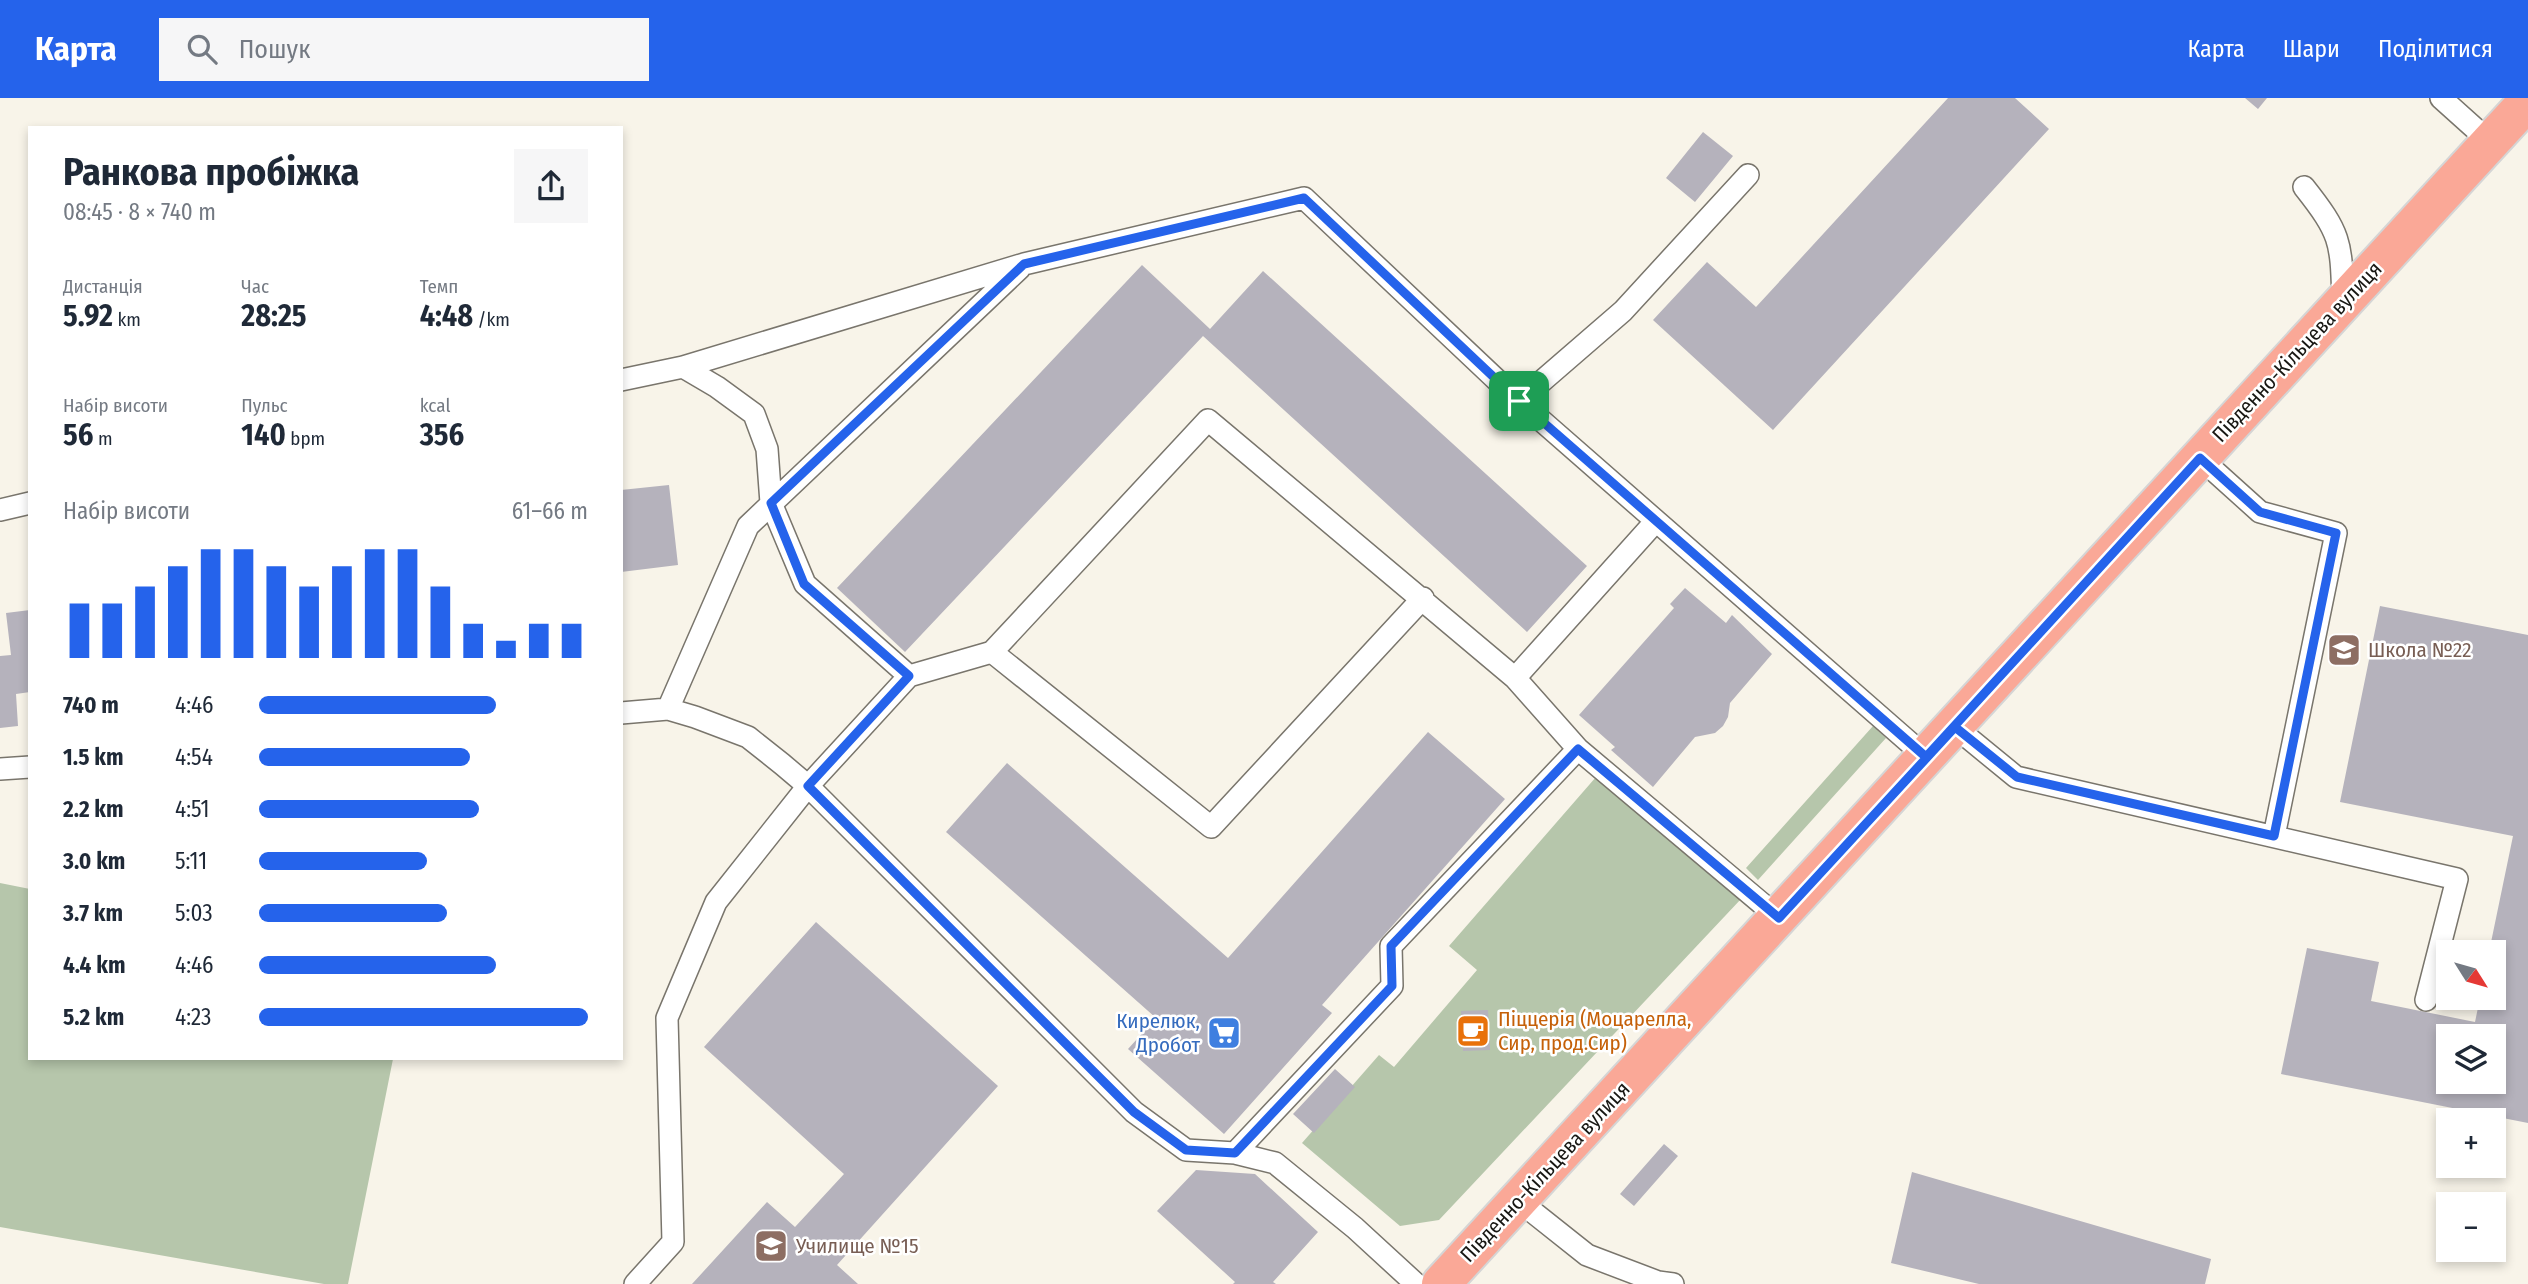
<!DOCTYPE html>
<html lang="uk">
<head>
<meta charset="utf-8">
<style>
	body { margin:0; font-family:"Fira Sans Condensed",sans-serif; background:#f6f6f7; color:#1f2937; height:100vh; display:flex; flex-direction:column; font-size:26px; white-space:nowrap }
	* { box-sizing:border-box; margin:0 }
	p { font-size:23px; color:#747a83 }
	.icon { flex:none; width:38px; height:38px; fill:none; stroke:currentColor; stroke-width:2; stroke-linecap:round; stroke-linejoin:round }
	.map { position:relative; flex:1; overflow:hidden }
	.drawer { position:absolute; left:28px; top:28px; width:595px; height:934px; display:flex; flex-direction:column; background:#fff; border-radius:0px; box-shadow:0 4px 10px #0003 }
	.drawer>* { flex:none }
	.needle { width:46px; rotate:127deg }
	.controls { position:absolute; left:2436px; top:842px; display:grid; gap:14px }
	.controls a { display:grid; place-items:center; width:70px; height:70px; border-radius:0px; background:#fff; box-shadow:0 4px 10px #0003; font-size:35px }
	.pin { position:absolute; display:grid; place-items:center; width:60px; height:60px; color:#fff; margin:-30px; border-radius:14px; box-shadow:0 4px 10px #0006 }
	.round { display:grid; place-items:center; flex:none; width:74px; height:74px; border-radius:0px; background:#f6f6f7 }
	.summary { display:flex; align-items:center; justify-content:space-between; height:119px; padding:0 35px }
	h1 { font-size:38px; font-weight:700; line-height:52px }
	.stats { display:grid; grid-template-columns:repeat(3,1fr); gap:10px; height:119px; padding:7px 35px }
	.stats div { display:grid; align-content:center }
	.stats b { font-size:30px; font-weight:700 }
	.stats small { font-size:19px; font-weight:400 }
	.stats p { font-size:19px }
	.chart { height:196px; padding:14px 35px }
	.chart p { display:flex; justify-content:space-between }
	.chart svg { width:100%; height:126px; margin-top:7px; stroke:#2563eb; stroke-width:6 }
	ul { padding:0 35px; list-style:none; font-size:23px }
	li { display:grid; grid-template-columns:112px 84px 1fr; align-items:center; height:52px }
	li i { height:18px; border-radius:9px; background:#2563eb }
	header { display:flex; align-items:center; gap:42px; box-sizing:border-box; height:98px; padding:0 35px; background:#2563eb; color:#fff }
	header strong { font-size:33px }
	nav { display:flex; gap:38px; margin-inline-start:auto; font-size:24px }
	.search { width:490px; height:63px; background:#f6f6f7; display:flex; align-items:center; gap:18px; box-sizing:border-box; padding:0 24px; border-radius:0px; color:#747a83; font-size:26px }
	.map>svg:first-child { display:block }
	.green { fill:#b6c6ab }
	.building { fill:#b5b2bc; fill-rule:evenodd }
	.lines { fill:none; stroke-linecap:round; stroke-linejoin:round }
	.service-casing { stroke:#79756c; stroke-width:24 }
	.primary-casing { stroke:#d5d5d5; stroke-width:42 }
	.service { stroke:#fff; stroke-width:21 }
	.primary { stroke:#faa897; stroke-width:38 }
	.route-casing { stroke:#fff; stroke-width:14 }
	.route { stroke:#2563eb; stroke-width:9 }
	.labels { text-anchor:middle; dominant-baseline:central; stroke-width:5; stroke-linejoin:round; paint-order:stroke }
	.street-label { font-size:21px; fill:#181713; stroke:#fff }
	.education-label { font-size:21px; fill:#785e54; stroke:#fff; text-anchor:start }
	.food-label { font-size:21px; fill:#c56008; stroke:#fff; text-anchor:start }
	.shop-label { font-size:21px; fill:#366cbe; stroke:#fff; text-anchor:end }
</style>
</head>
<body>
<header>
<strong>Карта</strong>
<div class="search"><svg class="icon" aria-label="search" viewBox="0 0 24 24"><circle cx="10" cy="10" r="6"/><path d="M15 15l6 6"/></svg>Пошук</div>
<nav><a>Карта</a><a>Шари</a><a>Поділитися</a></nav>
</header>
<div class="map">
<svg width="2528" height="1186" viewBox="0 0 2528 1186">
	<rect width="100%" height="100%" fill="#f8f4e9"/>
	<path class="green" d="M 1873,628 L 1886,640 L 1758,782 L 1746,770 Z
		M 1596,679 L 1741,801 L 1439,1122 L 1400,1128 L 1302,1045 L 1379,957 L 1394,969 L 1477,872 L 1449,848 Z
		M 0,785 L 30,791 L 30,961 L 393,961 L 348,1186 L 324,1186 L 0,1129 Z"/>
	<path class="building" d="M 1948,0 L 2015,0 L 2049,31 L 1773,332 L 1653,222 L 1707,164 L 1756,209 Z
		M 2245,0 L 2267,0 L 2258,11 Z
		M 1703,34 L 1733,58 L 1695,104 L 1666,80 Z
		M 1142,167 L 1210,231 L 1263,173 L 1587,468 L 1527,534 L 1203,238 L 905,554 L 837,490 Z
		M 669,387 L 678,467 L 621,474 L 621,392 Z
		M 1685,490 L 1726,525 L 1732,517 L 1772,556 L 1730,605 L 1728,619 L 1723,628 L 1715,635 L 1695,639 L 1653,689 L 1611,652 L 1615,649 L 1579,617 L 1674,510 L 1670,506 Z
		M 2380,508 L 2528,537 L 2528,1025 L 2281,976 L 2307,850 L 2379,864 L 2371,903 L 2475,924 L 2480,900 L 2494,900 L 2494,854 L 2489,854 L 2513,738 L 2340,704 ZM 2448,938 L 2494,938 L 2494,984 L 2448,984 Z
		M 30,512 L 30,594 L 16,596 L 18,628 L 0,630 L 0,558 L 11,557 L 6,515 Z
		M 1428,634 L 1505,701 L 1322,907 L 1332,915 L 1224,1036 L 1128,951 L 1156,920 L 946,734 L 1007,665 L 1228,860 Z
		M 816,824 L 998,988 L 837,1167 L 858,1186 L 692,1186 L 767,1104 L 795,1129 L 844,1076 L 704,949 Z
		M 1488,912 L 1490,952 L 1463,953 L 1461,913 Z
		M 1335,971 L 1355,989 L 1314,1035 L 1293,1016 Z
		M 1664,1046 L 1678,1058 L 1634,1108 L 1620,1096 Z
		M 1196,1072 L 1255,1076 L 1318,1134 L 1273,1184 L 1276,1186 L 1233,1186 L 1235,1184 L 1157,1113 Z
		M 1912,1074 L 2211,1161 L 2205,1186 L 1979,1186 L 1891,1165 Z"/>
	<g class="lines">
		<defs>
			<path id="service" d="M 2441,0 L 2490,44
				M 2304,89 C 2342,137 2341,144 2343,204
				M 683,269 L 717,289 L 754,316 L 767,351 L 771,405 L 805,486 L 909,578 L 992,554 L 1208,322 L 1515,580 L 1578,651 L 1779,820
				M 621,282 L 683,269 L 1024,166 L 1304,100 L 1519,303 L 1926,659
				M 1519,303 L 1623,213 L 1748,77
				M 2200,360 L 2260,414 L 2336,435 L 2274,738
				M 0,412 L 30,405
				M 992,554 L 1211,729 L 1423,500
				M 1515,580 L 1655,424
				M 668,611 L 748,428 L 1020,170
				M 621,615 L 668,611 L 695,619 L 748,639 L 782,666 L 808,688 L 1134,1014 L 1186,1052 L 1235,1055 L 1275,1065 L 1355,1130 L 1416,1186
				M 1955,629 L 2016,679 L 2457,781 L 2426,902
				M 0,671 L 30,669
				M 1235,1055 L 1392,888 L 1391,848 L 1578,651
				M 1519,1103 L 1587,1157 L 1658,1184 L 1673,1186
				M 635,1186 L 673,1144 L 667,920 L 716,804 L 808,688 L 909,578"/>
			<path id="primary" d="M 1441,1186 L 2528,3"/>
		</defs>
		<use href="#service" class="service-casing"/>
		<use href="#primary" class="primary-casing"/>
		<use href="#service" class="service"/>
		<use href="#primary" class="primary"/>
	</g>
	<g class="lines">
		<defs>
			<path id="route" d="M 1519,303 L 1304,100 L 1024,166 L 771,405 L 804,486 L 909,578 L 808,688 L 1134,1014 L 1186,1052 L 1235,1055 L 1392,888 L 1391,848 L 1578,651 L 1779,820 L 1955,629 L 2017,679 L 2274,738 L 2336,435 L 2260,414 L 2200,360 L 1926,659 L 1519,303"/>
		</defs>
		<use href="#route" class="route-casing"/>
		<use href="#route" class="route"/>
	</g>
	<defs>
		<symbol id="school-square" viewBox="-11 -11 22 22"><rect x="-9" y="-9" width="18" height="18" rx="4" fill="#8d6e63" stroke="#fff"/><path d="M0-5L7-2L0 1L-7-2ZM-4 1L0 2.5L4 1V4Q0 6-4 4Z" fill="#fff"/></symbol>
		<symbol id="cafe-square" viewBox="-11 -11 22 22"><rect x="-9" y="-9" width="18" height="18" rx="4" fill="#e8710a" stroke="#fff"/><path d="M-5.5-4.5H6V0H3Q3 3.5 0 3.5H-2.5Q-5.5 3.5-5.5 0ZM3-3.2v2h1.7v-2ZM-6 4.5H4V6H-6Z" fill="#fff"/></symbol>
		<symbol id="supermarket-square" viewBox="-11 -11 22 22"><rect x="-9" y="-9" width="18" height="18" rx="4" fill="#3f7fe0" stroke="#fff"/><path d="M-6-5.5h2.5l.6 2H6L4.5 2H-2.5L-4.4-4H-6ZM-1.5 3.2a1.3 1.3 0 1 0 .1 0ZM3 3.2a1.3 1.3 0 1 0 .1 0Z" fill="#fff"/></symbol>
		<symbol id="university-square" viewBox="-11 -11 22 22"><rect x="-9" y="-9" width="18" height="18" rx="4" fill="#8d6e63" stroke="#fff"/><path d="M0-5L7-2L0 1L-7-2ZM-4 1L0 2.5L4 1V4Q0 6-4 4Z" fill="#fff"/></symbol>
	</defs>
	<g fill-rule="evenodd">
		<use href="#school-square" x="2325" y="533" width="38" height="38"/>
		<use href="#cafe-square" x="1454" y="914" width="38" height="38"/>
		<use href="#supermarket-square" x="1205" y="916" width="38" height="38"/>
		<use href="#university-square" x="752" y="1129" width="38" height="38"/>
	</g>
	<g class="labels">
		<g class="street-label">
			<text transform="translate(2297 254) rotate(-47)">Південно-Кільцева вулиця</text>
			<text transform="translate(1545 1074) rotate(-47)">Південно-Кільцева вулиця</text>
		</g>
		<g class="education-label">
			<text x="2368" y="552">Школа №22</text>
			<text x="796" y="1148">Училище №15</text>
		</g>
		<g class="food-label">
			<text x="1498" y="921">Піццерія (Моцарелла,<tspan x="1498" dy="24">Сир, прод.Сир)</tspan></text>
		</g>
		<g class="shop-label">
			<text x="1200" y="923">Кирелюк,<tspan x="1200" dy="24">Дробот</tspan></text>
		</g>
	</g>
</svg>
<div class="controls">
<a><svg class="needle" viewBox="-14 -14 28 28"><path d="M0-13l5 13h-10z" fill="#e53935"/><path d="M0 13l5-13h-10z" fill="#747a83"/></svg></a>
<a><svg class="icon" aria-label="layers" viewBox="0 0 24 24"><path d="M12 4l9 5-9 5-9-5zM3 14l9 5 9-5"/></svg></a>
<a>+</a>
<a>−</a>
</div>
<div class="pin" style="left:1519px;top:303px;background:#1e9e55"><svg class="icon" aria-label="arrive" viewBox="0 0 24 24"><path d="M6 21V4h12l-3 4 3 4H6"/></svg></div>
<section class="drawer">
<div class="summary"><div><h1>Ранкова пробіжка</h1><p>08:45 · 8 × 740 m</p></div><a class="round"><svg class="icon" aria-label="share" viewBox="0 0 24 24"><path d="M12 15V3M7 8l5-5 5 5M5 13v7h14v-7"/></svg></a></div>
<div class="stats">
<div><p>Дистанція</p><b>5.92<small> km</small></b></div>
<div><p>Час</p><b>28:25</b></div>
<div><p>Темп</p><b>4:48<small> /km</small></b></div>
</div>
<div class="stats">
<div><p>Набір висоти</p><b>56<small> m</small></b></div>
<div><p>Пульс</p><b>140<small> bpm</small></b></div>
<div><p>kcal</p><b>356</b></div>
</div>
<div class="chart"><p><span>Набір висоти</span>61–66 m</p>
<svg viewBox="0 0 160 44" preserveAspectRatio="none"><path d="M5 44V25M15 44V25M25 44V19M35 44V12M45 44V6M55 44V6M65 44V12M75 44V19M85 44V12M95 44V6M105 44V6M115 44V19M125 44V32M135 44V38M145 44V32M155 44V32"/></svg>
</div>
<ul>
<li><b>740 m</b>4:46<i style="width:72%"></i></li>
<li><b>1.5 km</b>4:54<i style="width:64%"></i></li>
<li><b>2.2 km</b>4:51<i style="width:67%"></i></li>
<li><b>3.0 km</b>5:11<i style="width:51%"></i></li>
<li><b>3.7 km</b>5:03<i style="width:57%"></i></li>
<li><b>4.4 km</b>4:46<i style="width:72%"></i></li>
<li><b>5.2 km</b>4:23<i style="width:100%"></i></li>
</ul>
</section>
</div>
</body>
</html>
